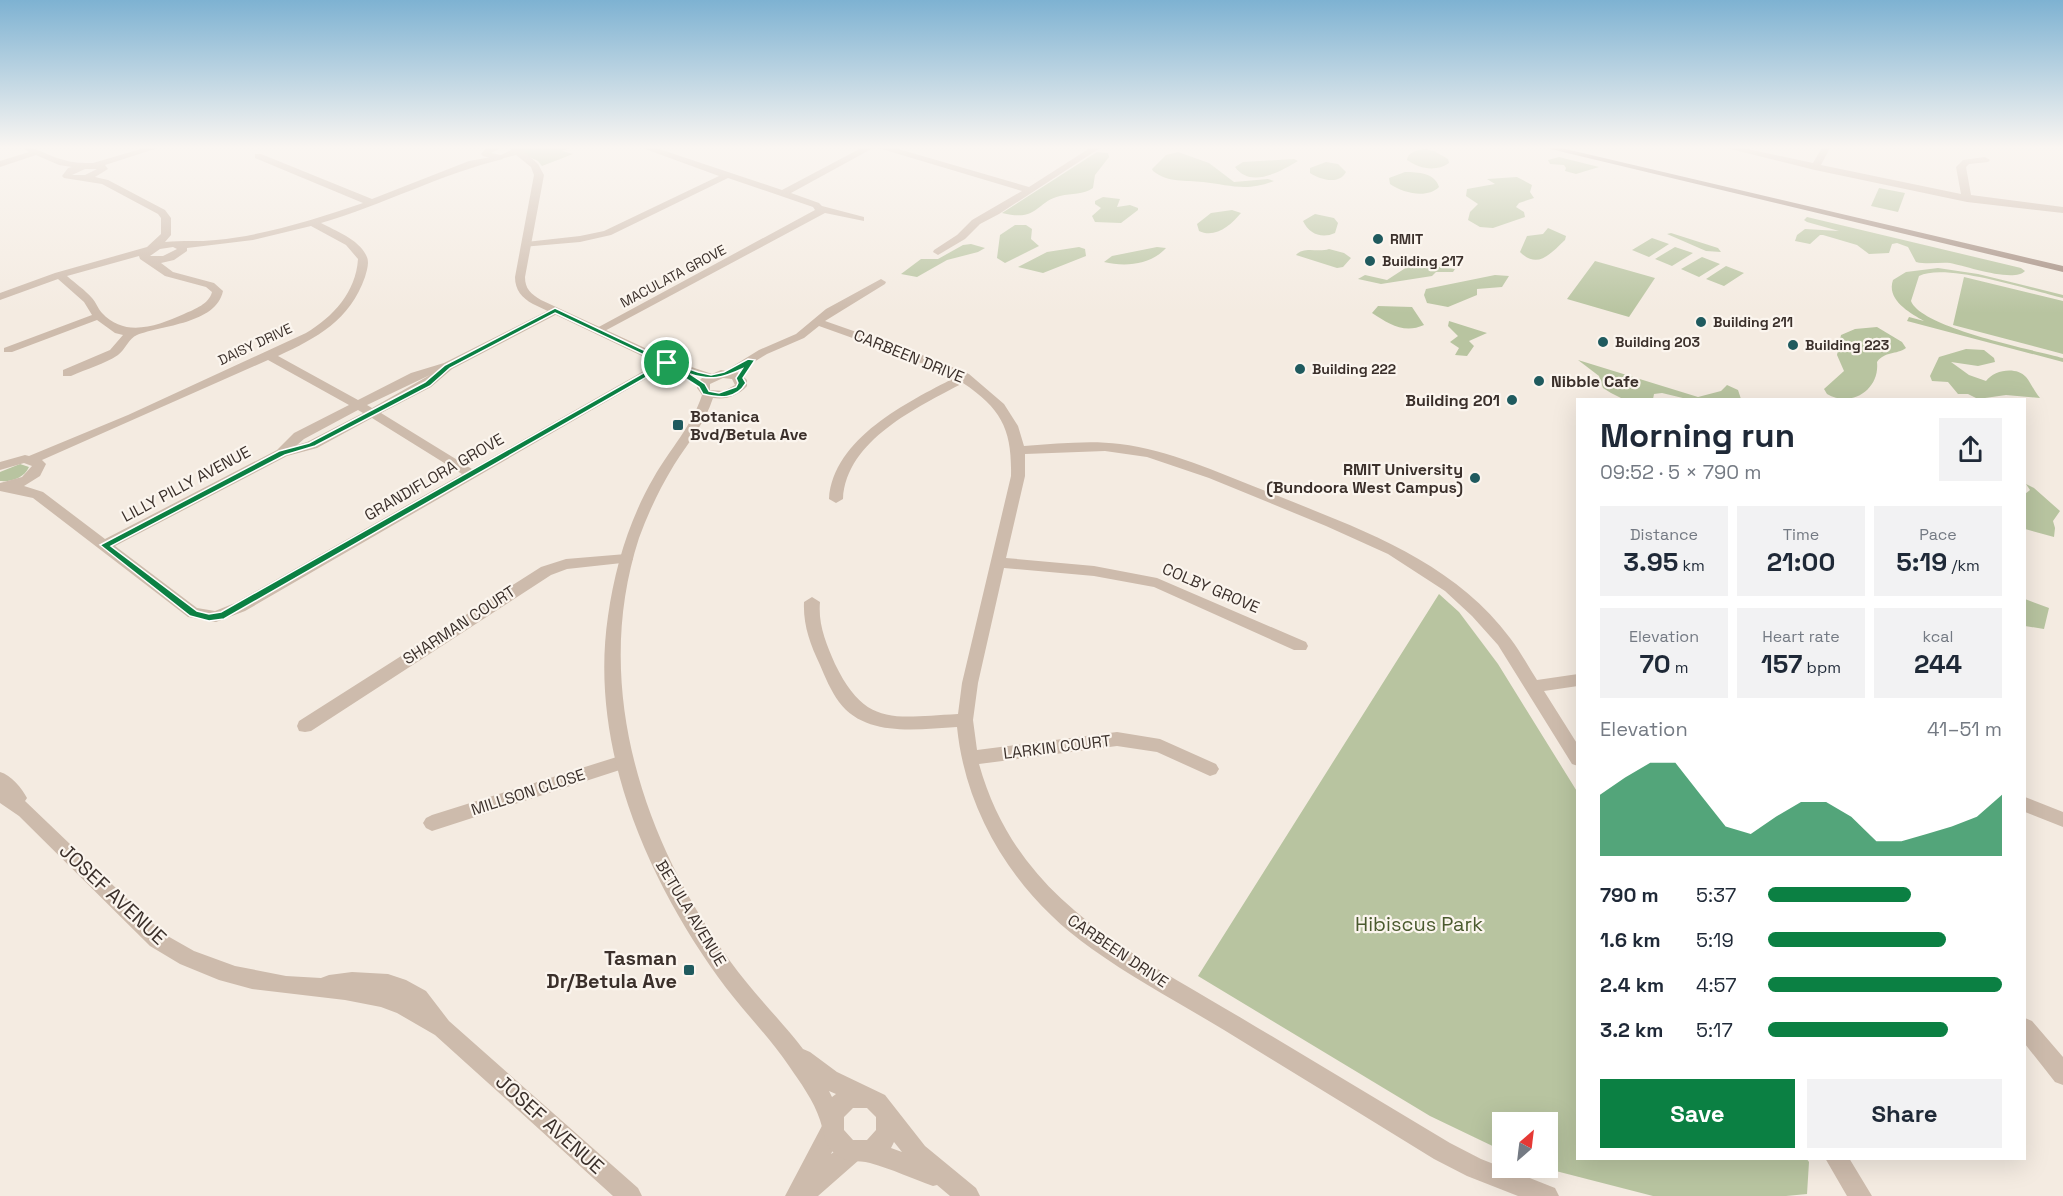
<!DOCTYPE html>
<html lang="en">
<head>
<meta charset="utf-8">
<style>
	body { margin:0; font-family:"Space Grotesk",sans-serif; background:#f2f2f3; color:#1f2937; height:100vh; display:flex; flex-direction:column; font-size:22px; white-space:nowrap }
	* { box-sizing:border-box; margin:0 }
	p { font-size:20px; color:#747a83 }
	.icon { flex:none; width:33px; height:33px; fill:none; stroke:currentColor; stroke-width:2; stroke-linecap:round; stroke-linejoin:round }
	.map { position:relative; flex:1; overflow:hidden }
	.sheet { position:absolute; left:1576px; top:398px; width:450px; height:762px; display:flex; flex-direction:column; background:#fff; border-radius:0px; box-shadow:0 6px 24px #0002 }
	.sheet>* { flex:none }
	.needle { width:39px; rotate:28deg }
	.controls { position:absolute; left:1492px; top:1112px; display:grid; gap:12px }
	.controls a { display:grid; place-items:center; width:66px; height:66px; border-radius:0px; background:#fff; box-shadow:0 6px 24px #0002; font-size:30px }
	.pin { position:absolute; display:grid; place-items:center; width:51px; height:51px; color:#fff; margin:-26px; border:3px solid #fff; border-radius:50%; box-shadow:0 2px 6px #0007 }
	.round { display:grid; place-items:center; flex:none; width:63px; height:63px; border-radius:0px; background:#f2f2f3 }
	.headline { display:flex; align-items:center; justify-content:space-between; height:102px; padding:0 24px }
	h1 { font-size:33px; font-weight:600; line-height:45px }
	.stats { display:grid; grid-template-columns:repeat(3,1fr); gap:9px; height:102px; padding:6px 24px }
	.stats div { display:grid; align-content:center; border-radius:0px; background:#f2f2f3; text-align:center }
	.stats b { font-size:26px; font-weight:600 }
	.stats small { font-size:16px; font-weight:400 }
	.stats p { font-size:16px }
	.chart { height:168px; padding:12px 24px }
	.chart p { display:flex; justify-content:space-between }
	.chart svg { width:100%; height:108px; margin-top:6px; fill:#0b8043; opacity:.7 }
	.primary-button { display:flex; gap:12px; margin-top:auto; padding:12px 24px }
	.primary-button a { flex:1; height:69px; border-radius:0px; background:#0b8043; color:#fff; font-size:24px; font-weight:600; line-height:69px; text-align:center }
	.primary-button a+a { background:#f2f2f3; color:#1f2937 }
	ul { padding:0 24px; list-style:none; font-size:20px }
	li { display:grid; grid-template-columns:96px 72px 1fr; align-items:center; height:45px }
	li i { height:15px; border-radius:8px; background:#0b8043 }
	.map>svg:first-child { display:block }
	.green { fill:#b8c4a0 }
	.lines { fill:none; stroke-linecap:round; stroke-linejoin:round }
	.minor { fill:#cdbbac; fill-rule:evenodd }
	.tertiary { fill:#cdbbac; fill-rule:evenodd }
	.secondary { fill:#a18a7d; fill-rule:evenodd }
	.route { fill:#0b8043; stroke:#fff; stroke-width:1.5; fill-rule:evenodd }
	.poi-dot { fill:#1f5a5e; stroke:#fbf5ee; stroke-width:2 }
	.labels { text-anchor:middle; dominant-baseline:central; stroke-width:4.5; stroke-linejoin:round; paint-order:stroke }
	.far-poi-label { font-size:14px; font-weight:bold; fill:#3b302b; stroke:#fbf5ee; text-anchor:start }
	.far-street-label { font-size:14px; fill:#3b302b; stroke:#fbf5ee }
	.street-label { font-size:16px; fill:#3b302b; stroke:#fbf5ee }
	.poi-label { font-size:16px; font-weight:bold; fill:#3b302b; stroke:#fbf5ee; text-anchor:start }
	.near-street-label { font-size:20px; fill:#3b302b; stroke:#fbf5ee }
	.near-park-label { font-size:20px; fill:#4a5a2e; stroke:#fbf5ee }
	.near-poi-label { font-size:20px; font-weight:bold; fill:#3b302b; stroke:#fbf5ee; text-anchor:end }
</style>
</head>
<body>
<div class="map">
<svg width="2063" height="1196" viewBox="0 0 2063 1196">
	<rect width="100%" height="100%" fill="#f4ebe1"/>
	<path class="green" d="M 516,146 L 572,146 L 562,151 L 573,154 L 542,166 L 538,161 L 523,154 Z
		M 1425,149 L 1434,151 L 1448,159 L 1449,163 C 1436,172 1420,169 1407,160 C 1408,152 1417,150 1425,149 Z
		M 1097,152 L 1108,153 L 1109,157 L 1095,175 L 1093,188 C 1083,195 1072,193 1060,196 C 1035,202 1039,222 1002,213 Z
		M 1178,152 L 1209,163 L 1234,182 L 1268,179 L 1274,181 C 1246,192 1230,185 1203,182 C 1185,180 1168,183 1153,171 L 1152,169 L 1166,155 Z
		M 1559,157 L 1599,167 L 1576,174 L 1565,171 L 1566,168 L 1564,165 L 1550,164 L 1548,160 Z
		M 1294,159 L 1298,161 C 1281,171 1251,189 1235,167 L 1243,162 Z
		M 1326,162 L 1338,164 L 1346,172 C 1339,185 1321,180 1310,173 L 1310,168 Z
		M 1405,172 C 1418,172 1435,173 1439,187 C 1427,199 1403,193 1390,184 L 1389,178 Z
		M 1517,177 L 1532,185 L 1530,192 L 1534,198 L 1519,203 L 1516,207 L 1524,212 L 1525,217 L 1493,228 L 1480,227 L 1468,220 L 1470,212 L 1478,204 L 1466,196 L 1467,189 L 1495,184 L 1487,179 Z
		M 1879,188 L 1905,193 L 1898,212 L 1871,206 Z
		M 1103,197 L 1120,199 L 1117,207 L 1130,205 L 1138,208 L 1138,210 L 1121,223 L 1095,222 L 1092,216 L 1101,208 L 1095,204 L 1095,201 Z
		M 1232,210 L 1241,213 C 1231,225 1215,239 1199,231 L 1197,224 L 1211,213 Z
		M 1315,214 L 1334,218 L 1338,223 L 1335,233 C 1322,239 1309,234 1303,221 Z
		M 1807,217 L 2021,268 L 2025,271 C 2014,283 1966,266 1950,263 C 1939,262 1928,265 1916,262 L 1908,247 L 1897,243 L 1892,244 L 1889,253 L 1869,254 L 1857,245 L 1823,235 L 1820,235 L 1810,244 L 1795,241 L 1797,235 L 1805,229 L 1839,231 L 1807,222 L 1804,220 Z
		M 1015,225 L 1026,225 L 1032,229 L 1031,239 L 1039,246 L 1005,263 L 997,258 L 1000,235 Z
		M 1548,228 L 1566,236 L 1565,240 C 1551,253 1538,270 1520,252 L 1527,236 L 1543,234 Z
		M 1671,233 L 1718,248 L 1721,252 L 1706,251 L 1667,234 Z
		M 1652,238 L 1669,244 L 1649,257 L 1632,250 Z
		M 971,244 L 985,248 L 978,252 L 947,260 L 917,277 L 901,274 L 921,259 L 938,259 L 963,245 Z
		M 1079,247 L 1085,249 L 1086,256 L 1043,273 L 1018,267 L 1047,252 Z
		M 1157,247 L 1166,248 C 1151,265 1125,267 1104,262 L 1112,256 Z
		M 1675,247 L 1693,253 L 1672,266 L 1655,259 Z
		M 1329,249 L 1344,253 L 1351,258 L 1343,267 L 1337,268 L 1296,255 C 1304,246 1318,253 1329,249 Z
		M 1702,257 L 1720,264 L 1699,277 L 1681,269 Z
		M 1595,261 L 1655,278 L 1629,317 L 1567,299 Z
		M 1417,264 L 1455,269 L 1453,272 L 1436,272 L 1432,276 L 1381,284 L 1358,279 L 1365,275 L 1387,280 L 1407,267 Z
		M 1726,266 L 1744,273 L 1724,286 L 1706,279 Z
		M 1938,268 L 1978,274 L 2063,295 L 2063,298 C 2032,291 1946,262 1919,276 L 1911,301 C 1921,328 2034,350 2063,358 L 2063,362 L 1907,321 L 1909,317 L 1924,321 C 1910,313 1886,300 1893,280 L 1906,272 Z
		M 1495,275 L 1509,276 L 1502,287 L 1477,289 L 1477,295 L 1448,307 L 1427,303 L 1424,295 L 1426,289 Z
		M 1964,277 L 2063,301 L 2063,354 L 1953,325 Z
		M 1378,306 L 1412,307 L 1424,325 C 1404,334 1389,324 1372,313 Z
		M 1449,321 L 1487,333 L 1469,341 L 1474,346 L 1467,356 L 1455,355 L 1459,348 L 1450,342 L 1458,336 L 1448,326 Z
		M 1877,327 L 1902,342 L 1906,348 C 1896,355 1885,351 1877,362 C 1880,390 1851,408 1827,394 L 1824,389 L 1844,371 L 1837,355 L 1841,335 L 1855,329 Z
		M 1966,349 L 1984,350 L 1994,358 L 1995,362 L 1978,366 L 1951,362 L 1969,375 L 1986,381 C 1994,370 2016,366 2026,377 C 2031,383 2034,391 2040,398 L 2006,395 L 1978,399 L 1968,394 L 1958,394 L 1948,382 L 1932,381 L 1930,376 L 1939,357 Z
		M 1578,360 L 1698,397 L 1721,391 L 1727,385 L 1738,390 L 1741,399 L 1687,399 L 1662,393 L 1654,394 L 1653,399 L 1623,399 L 1611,393 L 1603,388 L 1599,376 Z
		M 20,464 L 29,467 C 24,478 12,482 0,481 L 0,472 Z
		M 2026,484 L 2034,488 L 2060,511 L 2053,521 L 2055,528 L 2054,537 L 2025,529 L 2025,494 L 2030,490 Z
		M 1439,594 L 1459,612 L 1498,664 L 1578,793 L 1578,1158 L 1806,1158 L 1809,1162 L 1807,1194 L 1786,1196 L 1653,1196 L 1548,1169 L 1544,1167 L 1548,1167 L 1548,1122 L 1503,1122 L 1503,1151 L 1430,1116 L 1198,976 Z
		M 2025,599 L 2049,608 L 2044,629 L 2025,626 Z"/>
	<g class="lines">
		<path class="minor" d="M 19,146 C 36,146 47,156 64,160 C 73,163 84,163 93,163 L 151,146 L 164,146 L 105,165 L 108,169 L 95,177 L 108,180 L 165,210 L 171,218 L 171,235 L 165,242 C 182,240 199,242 216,240 C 267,235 315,219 363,203 L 255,158 L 255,154 L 261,154 L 372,199 L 469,161 L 503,155 L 503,159 C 441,174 383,205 321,223 C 336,231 358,239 366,255 C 370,262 367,270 365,277 C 350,320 317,338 278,356 L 358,400 L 411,373 L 444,363 L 551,309 L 559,309 L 559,313 L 452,369 L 431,387 L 381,413 L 472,469 L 663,360 L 671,360 L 673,363 L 245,611 L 216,622 L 188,617 L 33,498 L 0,491 L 0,483 L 22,477 L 32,466 L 24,463 L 0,470 L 0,462 L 25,455 L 29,456 L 128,415 L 306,333 C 333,317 356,292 358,259 L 346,245 L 311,226 L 253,240 L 187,248 L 187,251 L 174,260 L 161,263 L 173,272 L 214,283 L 223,291 C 216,324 162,325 137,335 C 129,338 125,350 118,355 C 105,364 86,369 71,376 L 63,376 L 63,370 L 110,350 L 123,335 L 115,333 L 97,320 L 12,352 L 4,352 L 4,348 L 92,315 L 84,302 L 58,279 L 0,300 L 0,293 L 55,273 L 147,247 L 161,234 L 161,218 L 158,214 L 102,184 L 64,178 L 62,176 L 68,168 L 72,167 L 59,165 L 36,155 L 0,167 L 0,161 L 29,152 ZM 85,169 L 97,169 L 85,175 L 72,175 ZM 173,247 L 177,249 L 163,256 L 150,256 L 160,249 ZM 139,256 L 140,259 L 165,276 L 206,287 L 212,292 C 209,304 195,309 184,314 C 157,326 125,338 102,313 C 98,309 96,302 92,298 C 85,290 75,283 67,276 ZM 268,360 L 349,405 L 294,433 L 277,450 L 105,539 L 43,492 L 24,486 L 40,476 L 46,464 L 42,460 ZM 430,375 L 372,408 L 367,405 ZM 358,410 L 363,413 L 307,442 L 297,445 L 304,439 ZM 372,418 L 462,474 L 235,603 L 215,611 L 197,608 L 115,546 L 287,456 L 317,448 Z
			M 637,146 L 650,146 L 782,190 L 865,146 L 888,146 L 1029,187 L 1093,146 L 1103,146 L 999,214 L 980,224 L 965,239 L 938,255 L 933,252 L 934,250 L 957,235 L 972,220 L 1022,191 L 875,147 L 791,193 L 819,203 L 822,206 L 864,217 L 864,221 L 825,213 L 599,334 L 595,333 L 595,329 L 815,210 L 813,207 L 728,178 L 611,235 L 580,242 L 522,247 L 522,243 L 526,242 L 580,236 L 604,231 L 719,176 Z
			M 1718,146 L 1734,146 L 1813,163 L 1823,146 L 1831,146 L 1821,165 L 1961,194 L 1956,167 L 1963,160 L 1985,157 L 1990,160 L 1988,162 L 1969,164 L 1966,167 L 1971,195 L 2063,207 L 2063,213 L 1967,202 L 1815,170 Z
			M 881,279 L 886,282 L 885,284 L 825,321 L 922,355 L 969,374 L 1004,404 L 1018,426 L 1024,446 C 1056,444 1088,440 1120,444 C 1170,450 1216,472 1263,490 C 1351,526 1450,557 1510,638 C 1520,651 1528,666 1537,680 L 1578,674 L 1578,686 L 1544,691 L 1578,745 L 1578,766 L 1572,764 L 1498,645 L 1472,616 L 1445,591 L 1388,554 L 1326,526 L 1209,478 L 1147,457 L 1105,451 L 1025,454 L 1025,476 L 1006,558 L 1094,566 L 1157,578 L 1306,642 L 1308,646 L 1306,650 L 1294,650 L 1154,587 L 1094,576 L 1004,568 L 978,683 L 973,720 L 977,750 L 1117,732 L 1160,739 L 1216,764 L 1219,769 L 1216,774 L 1210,776 L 1157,752 L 1117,746 L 979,764 C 1017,901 1130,951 1243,1019 C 1312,1060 1381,1102 1450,1143 L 1481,1159 L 1555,1188 L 1559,1196 L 1518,1196 L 1467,1176 L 1434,1159 C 1364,1116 1294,1073 1224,1030 C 1181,1004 1134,979 1092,949 C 1018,897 966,817 957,727 C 918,729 866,738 839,702 C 831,691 825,677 820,665 C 810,644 803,625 804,602 L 812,597 L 820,602 C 818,625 826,643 835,664 C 866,728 895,717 958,714 L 962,683 L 1011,476 C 1012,430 1002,409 963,383 C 918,407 846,440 843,499 L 836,503 L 829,499 C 833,438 908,402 954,378 L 914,360 L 819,326 L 804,338 L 767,354 L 730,377 L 726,378 L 720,374 L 759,350 L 796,334 L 826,309 Z
			M 626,554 L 631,556 L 633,559 L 631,562 L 567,569 L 551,575 L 311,731 L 305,732 L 299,731 L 297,726 L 299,721 L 541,567 L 566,559 Z
			M 623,755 L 629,757 L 632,762 L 629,767 L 432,831 L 426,828 L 423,823 L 426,818 L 432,815 Z
			M 0,772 C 11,775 22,788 27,798 L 25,801 L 164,934 L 194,951 L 235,966 L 286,976 L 321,978 L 329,975 L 352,972 L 388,974 L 406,980 L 426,991 L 449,1021 L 638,1188 L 642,1196 L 613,1196 L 435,1035 L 397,1013 L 381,1007 L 345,1000 L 252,989 L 219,980 L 180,964 L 150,946 L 19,816 L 0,803 Z
			M 2025,797 L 2063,812 L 2063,827 L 2025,812 Z
			M 2025,1018 L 2032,1021 L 2063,1057 L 2063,1085 L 2055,1082 L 2025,1044 Z
			M 832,1119 L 840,1122 L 843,1130 L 831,1154 L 851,1141 L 859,1144 L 862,1152 L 859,1160 L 818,1196 L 785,1196 L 824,1122 Z
			M 1825,1158 L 1849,1158 L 1872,1196 L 1847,1196 Z"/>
		<path class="tertiary" d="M 491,146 L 505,146 L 491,153 L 501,155 L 511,150 L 506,146 L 518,146 L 538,164 L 544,175 L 525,277 C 525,289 531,294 541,300 L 671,360 L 712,374 L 721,370 L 740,373 L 747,380 L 747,386 C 738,396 726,400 713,398 C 705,423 688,443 674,465 C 660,488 648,513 639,538 C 591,686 643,840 730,961 C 752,992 780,1019 803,1049 L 810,1052 L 837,1072 L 885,1095 L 925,1146 L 976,1188 L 980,1196 L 950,1196 L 937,1185 L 933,1186 C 913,1179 892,1169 870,1163 C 858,1160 846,1163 835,1154 C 824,1145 824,1132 820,1120 C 814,1101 800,1082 789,1066 C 768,1035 740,1008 718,977 C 645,875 589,744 608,616 C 615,567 629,520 654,477 C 670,449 692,426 702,395 L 697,388 L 698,382 L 702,378 L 663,366 L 533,304 C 522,298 515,290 515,277 L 534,175 L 531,167 L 516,155 L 497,160 L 483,156 L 481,154 L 487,147 ZM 723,378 L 732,379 L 735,385 L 724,391 L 710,390 L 710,384 ZM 829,1091 L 836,1094 L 832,1097 ZM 853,1108 L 867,1108 L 876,1117 L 876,1130 L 867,1140 L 853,1140 L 844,1130 L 844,1117 ZM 894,1142 L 902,1152 L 891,1148 Z"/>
		<path class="secondary" d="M 1538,146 L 1553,146 L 2063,266 L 2063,272 Z"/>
	</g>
	<linearGradient id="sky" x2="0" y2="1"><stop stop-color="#7eb2d2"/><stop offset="0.47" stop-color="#faf6f2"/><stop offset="1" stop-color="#faf6f2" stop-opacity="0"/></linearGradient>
	<rect width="2063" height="313" fill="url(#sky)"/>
	<path class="route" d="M 555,308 L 669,362 L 698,372 L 711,375 L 724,372 L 748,359 L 755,360 L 743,378 L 746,383 C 736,400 719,398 703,394 L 699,387 L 666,366 L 224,619 L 209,621 L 190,616 L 100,545 L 279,451 L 309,443 L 425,382 L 445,365 ZM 555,313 L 661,363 L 221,612 L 209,614 L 197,611 L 111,546 L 285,455 L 315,446 L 430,386 L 450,368 ZM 742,369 L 736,378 L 738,383 L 736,387 L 719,393 L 709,391 L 705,384 L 690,374 C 710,381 723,378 742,369 Z"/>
	<g class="poi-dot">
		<circle cx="1378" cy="239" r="6"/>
		<circle cx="1370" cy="261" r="6"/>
		<circle cx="1701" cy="322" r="6"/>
		<circle cx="1603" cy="342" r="6"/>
		<circle cx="1793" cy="345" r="6"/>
		<circle cx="1300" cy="369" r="6"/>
		<circle cx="1539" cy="381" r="6"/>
		<circle cx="1512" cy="400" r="6"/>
		<rect x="672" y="419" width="12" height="12" rx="3"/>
		<circle cx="1475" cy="478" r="6"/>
		<rect x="683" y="964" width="12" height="12" rx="3"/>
	</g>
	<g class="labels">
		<g class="far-poi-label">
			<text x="1390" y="239">RMIT</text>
			<text x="1382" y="261">Building 217</text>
			<text x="1713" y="322">Building 211</text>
			<text x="1615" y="342">Building 203</text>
			<text x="1805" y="345">Building 223</text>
			<text x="1312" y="369">Building 222</text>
		</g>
		<g class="far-street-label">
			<text transform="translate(673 276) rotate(-28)">MACULATA GROVE</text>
			<text transform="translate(255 344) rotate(-25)">DAISY DRIVE</text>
		</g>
		<g class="street-label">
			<text transform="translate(909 356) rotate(22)">CARBEEN DRIVE</text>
			<text transform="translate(434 477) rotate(-30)">GRANDIFLORA GROVE</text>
			<text transform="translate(186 484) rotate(-28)">LILLY PILLY AVENUE</text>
			<text transform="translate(1211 588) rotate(23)">COLBY GROVE</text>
			<text transform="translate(459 625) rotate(-33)">SHARMAN COURT</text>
			<text transform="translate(1057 747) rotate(-7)">LARKIN COURT</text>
			<text transform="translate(528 792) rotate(-18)">MILLSON CLOSE</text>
			<text transform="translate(691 913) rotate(59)">BETULA AVENUE</text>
			<text transform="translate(1118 951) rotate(34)">CARBEEN DRIVE</text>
		</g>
		<g class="poi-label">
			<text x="1551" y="381">Nibble Cafe</text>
			<text x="1500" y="400" text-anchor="end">Building 201</text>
			<text x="690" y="416">Botanica<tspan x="690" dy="18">Bvd/Betula Ave</tspan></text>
			<text x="1463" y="469" text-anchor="end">RMIT University<tspan x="1463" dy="18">(Bundoora West Campus)</tspan></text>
		</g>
		<g class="near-street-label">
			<text transform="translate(113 894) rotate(43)">JOSEF AVENUE</text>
			<text transform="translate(550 1124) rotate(42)">JOSEF AVENUE</text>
		</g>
		<g class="near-park-label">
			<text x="1419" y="924">Hibiscus Park</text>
		</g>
		<g class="near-poi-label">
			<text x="677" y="958">Tasman<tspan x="677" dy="23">Dr/Betula Ave</tspan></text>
		</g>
	</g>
</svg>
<div class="controls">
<a><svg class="needle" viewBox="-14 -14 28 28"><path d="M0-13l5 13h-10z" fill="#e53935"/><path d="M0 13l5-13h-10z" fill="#747a83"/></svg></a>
</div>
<div class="pin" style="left:667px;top:363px;background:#1e9e55"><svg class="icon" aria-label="arrive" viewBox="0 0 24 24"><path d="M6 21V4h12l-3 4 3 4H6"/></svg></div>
<section class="sheet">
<div class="headline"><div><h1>Morning run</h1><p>09:52 · 5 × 790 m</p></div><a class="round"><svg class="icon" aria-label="share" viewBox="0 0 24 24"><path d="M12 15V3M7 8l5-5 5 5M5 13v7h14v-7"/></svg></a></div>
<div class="stats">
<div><p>Distance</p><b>3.95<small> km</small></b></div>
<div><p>Time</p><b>21:00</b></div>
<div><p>Pace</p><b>5:19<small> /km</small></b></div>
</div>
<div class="stats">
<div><p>Elevation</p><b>70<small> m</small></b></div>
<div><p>Heart rate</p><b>157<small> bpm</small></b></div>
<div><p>kcal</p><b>244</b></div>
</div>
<div class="chart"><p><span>Elevation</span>41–51 m</p>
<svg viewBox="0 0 160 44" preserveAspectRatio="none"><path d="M0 44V19L10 12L20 6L30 6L40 19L50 32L60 35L70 28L80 22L90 22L100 28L110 38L120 38L130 35L140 32L150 28L160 19V44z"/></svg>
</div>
<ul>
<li><b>790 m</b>5:37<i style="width:61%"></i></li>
<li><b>1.6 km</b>5:19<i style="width:76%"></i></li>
<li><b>2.4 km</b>4:57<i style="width:100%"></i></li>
<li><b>3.2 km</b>5:17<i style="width:77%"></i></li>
</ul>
<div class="primary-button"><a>Save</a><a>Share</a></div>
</section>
</div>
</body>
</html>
